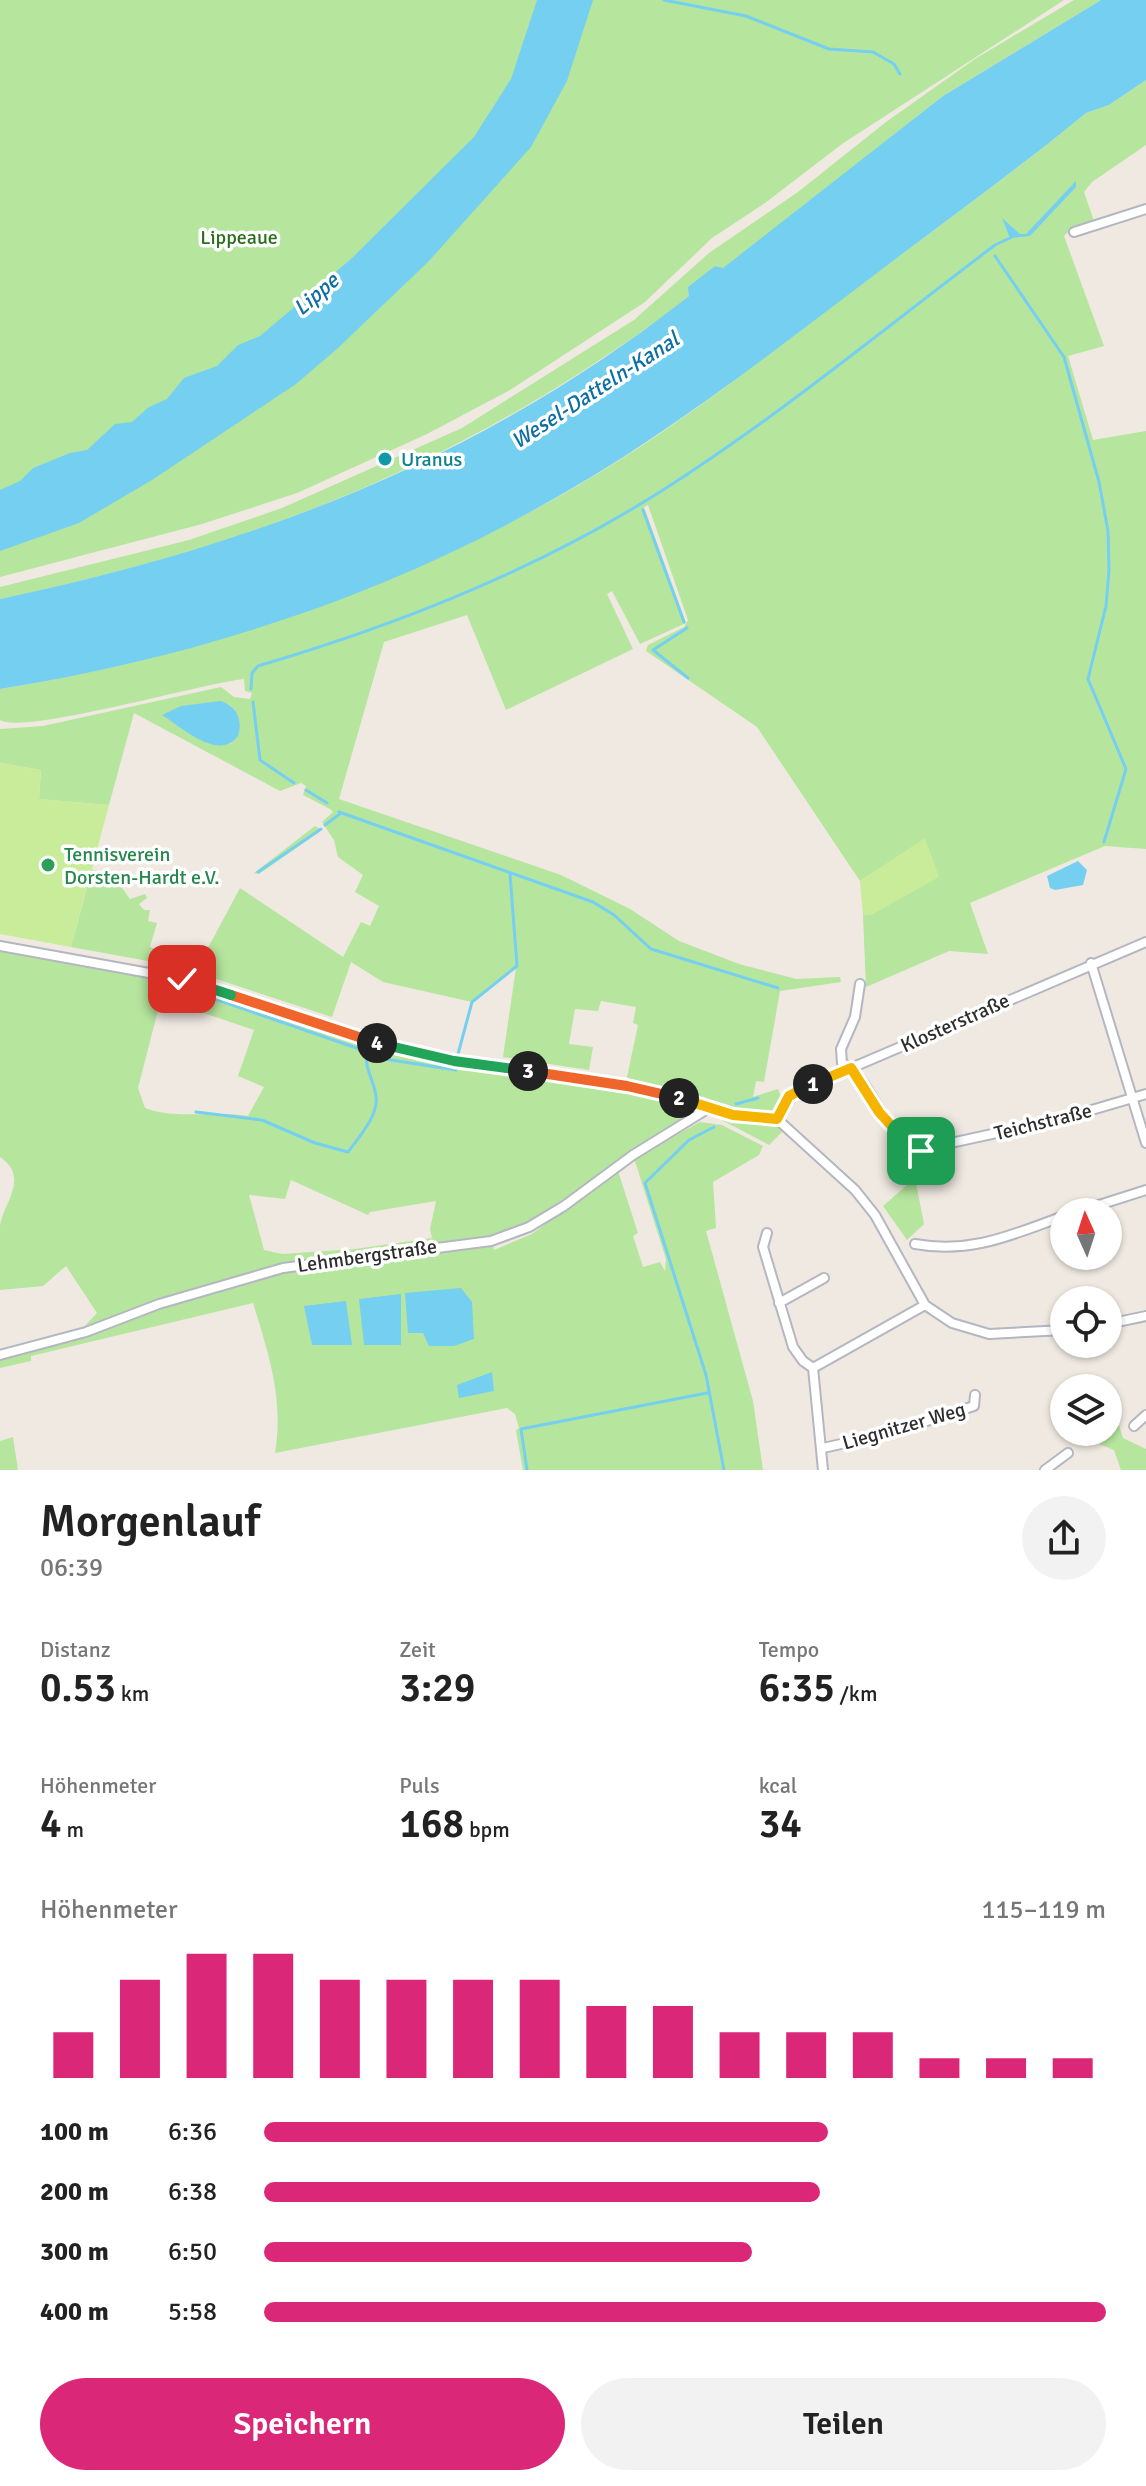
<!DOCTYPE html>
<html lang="de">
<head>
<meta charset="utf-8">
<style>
	body { margin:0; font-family:Signika,sans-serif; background:#f2f2f2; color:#222; height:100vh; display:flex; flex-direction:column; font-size:30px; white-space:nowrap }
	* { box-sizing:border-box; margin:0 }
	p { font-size:26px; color:#767676 }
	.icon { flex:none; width:44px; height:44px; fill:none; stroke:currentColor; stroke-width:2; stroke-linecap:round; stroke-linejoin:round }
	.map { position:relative; height:1470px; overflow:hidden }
	.drawer { display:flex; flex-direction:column; background:#fff; flex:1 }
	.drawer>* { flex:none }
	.needle { width:52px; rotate:357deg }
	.controls { position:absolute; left:1050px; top:1198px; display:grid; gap:16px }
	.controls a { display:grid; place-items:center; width:72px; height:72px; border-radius:50%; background:#fff; box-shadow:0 2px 6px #0004; font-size:40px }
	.pin { position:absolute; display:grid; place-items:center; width:68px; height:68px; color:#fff; margin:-34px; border-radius:16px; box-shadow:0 4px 12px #0006 }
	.km { position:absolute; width:40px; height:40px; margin:-20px; border-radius:50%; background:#222; color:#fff; font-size:22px; line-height:40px; text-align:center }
	.round { display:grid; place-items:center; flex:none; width:84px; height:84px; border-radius:42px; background:#f2f2f2 }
	.overview { display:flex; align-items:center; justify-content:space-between; height:136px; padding:0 40px }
	h1 { font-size:44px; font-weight:600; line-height:60px }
	.figures { display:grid; grid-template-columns:repeat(3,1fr); gap:12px; height:136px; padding:8px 40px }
	.figures div { display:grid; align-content:center }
	.figures b { font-size:40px; font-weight:600 }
	.figures small { font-size:22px; font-weight:400 }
	.figures p { font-size:22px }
	.chart { height:224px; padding:16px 40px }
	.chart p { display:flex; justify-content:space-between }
	.chart svg { width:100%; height:144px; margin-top:8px; stroke:#db2777; stroke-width:6 }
	.button { display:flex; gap:16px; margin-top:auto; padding:16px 40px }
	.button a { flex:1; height:92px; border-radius:48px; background:#db2777; color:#fff; font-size:32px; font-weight:600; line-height:92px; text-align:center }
	.button a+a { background:#f2f2f2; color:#222 }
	ul { padding:0 40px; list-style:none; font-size:26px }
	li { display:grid; grid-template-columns:128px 96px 1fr; align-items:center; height:60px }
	li i { height:20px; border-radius:10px; background:#db2777 }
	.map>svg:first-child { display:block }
	.green { fill:#b6e59e; fill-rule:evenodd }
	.pitch { fill:#c9ec9a }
	.water { fill:#75cff0 }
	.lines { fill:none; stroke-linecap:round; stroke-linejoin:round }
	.stream { stroke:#75cff0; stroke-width:3 }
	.minor-casing { stroke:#b4b7c1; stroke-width:12 }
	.minor { stroke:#fff; stroke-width:8 }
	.split-1-casing { stroke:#fff; stroke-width:16 }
	.split-2-casing { stroke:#fff; stroke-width:16 }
	.split-3-casing { stroke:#fff; stroke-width:16 }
	.split-4-casing { stroke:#fff; stroke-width:16 }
	.split-5-casing { stroke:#fff; stroke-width:16 }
	.split-6-casing { stroke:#fff; stroke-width:16 }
	.split-1 { stroke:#f5b400; stroke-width:10 }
	.split-2 { stroke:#f5b400; stroke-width:10 }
	.split-3 { stroke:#f0652b; stroke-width:10 }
	.split-4 { stroke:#22a559; stroke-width:10 }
	.split-5 { stroke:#f0652b; stroke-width:10 }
	.split-6 { stroke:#22a559; stroke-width:10 }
	.culture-dot { fill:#0f9aa8; stroke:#fff; stroke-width:3 }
	.leisure-dot { fill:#2e9e5b; stroke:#fff; stroke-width:3 }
	.labels { text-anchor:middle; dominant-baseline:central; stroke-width:7; stroke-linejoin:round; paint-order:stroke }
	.park-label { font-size:20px; fill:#2c6e1b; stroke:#fff }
	.culture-label { font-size:20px; fill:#0d838f; stroke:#fff; text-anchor:start }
	.leisure-label { font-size:20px; fill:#27864d; stroke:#fff; text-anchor:start }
	.street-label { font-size:20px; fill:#2e2e2e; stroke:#fff }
	.water-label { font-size:22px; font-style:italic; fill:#0d6fa3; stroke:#fff }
</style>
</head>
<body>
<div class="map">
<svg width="1146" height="1470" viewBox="0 0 1146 1470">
	<rect width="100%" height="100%" fill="#efe9e1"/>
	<path class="green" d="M 0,0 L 1064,0 L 842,144 L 765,203 L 712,238 L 645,302 L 510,390 L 427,434 L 297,493 L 202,524 L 0,577 Z
		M 1074,0 L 1101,0 L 943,96 L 723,269 L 715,266 L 689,287 L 689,296 L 669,312 C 456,467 257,545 0,599 L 0,587 L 189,540 L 282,508 L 462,428 L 634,320 L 709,253 L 798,192 L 886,122 L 975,59 Z
		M 1146,80 L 1146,145 L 1092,182 L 1084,192 L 1094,221 L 1072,228 L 1064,236 L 1104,346 L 1068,356 L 1093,440 L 1146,431 L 1146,849 L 1105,846 L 970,903 L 988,954 L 949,951 L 866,987 L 863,915 L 873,914 L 925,839 L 860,881 L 757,727 L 646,651 L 648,645 L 684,627 L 688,620 L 648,505 L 644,507 L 686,623 L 640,644 L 612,591 L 607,594 L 633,649 L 506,710 L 467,615 L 384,642 L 339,799 L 561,875 L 630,909 L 679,941 L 739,964 L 796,979 L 840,977 L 841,982 L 780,991 L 764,1082 L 756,1081 L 753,1097 L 778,1089 L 781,1097 L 771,1112 L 730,1109 L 687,1094 L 626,1082 L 638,1025 L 633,1023 L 636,1007 L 601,1001 L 598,1011 L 575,1009 L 569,1044 L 593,1047 L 589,1070 L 503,1057 L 516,968 L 472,1002 L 383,982 L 351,962 L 332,1017 L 195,972 L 240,888 L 343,957 L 361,922 L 370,926 L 379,906 L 355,892 L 363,875 L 338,857 L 334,840 L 322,822 L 333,812 L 330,809 L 303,795 L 306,786 L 301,783 L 280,791 L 134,713 L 109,805 L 39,799 L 41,770 L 0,763 L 0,729 L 43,726 L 221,687 L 234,697 L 250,699 L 252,693 L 245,691 L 244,679 C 203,683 24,735 0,720 L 0,689 C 186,659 365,599 532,511 C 645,452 746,372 847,295 C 927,235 1009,176 1086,113 L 1109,105 ZM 217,702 L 231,706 L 238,736 L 230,744 L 176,710 Z
		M 315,826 L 322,830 L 259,874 L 254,873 Z
		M 92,869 L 126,883 L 122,888 L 130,899 L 145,894 L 147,898 L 139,904 L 144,910 L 150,910 L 148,921 L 157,923 L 150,947 L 181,959 L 170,965 L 71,947 Z
		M 0,949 L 170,982 L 172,988 L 164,987 L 138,1088 L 145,1108 C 176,1120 215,1110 248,1116 L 264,1087 L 238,1076 L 254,1030 L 174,1003 L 178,989 L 185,984 L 401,1055 L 633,1092 L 692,1106 L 694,1114 L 521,1227 L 472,1240 L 373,1250 L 260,1269 L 81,1330 L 97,1313 L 66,1266 L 43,1286 L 0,1290 C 0,1269 0,1247 0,1226 C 2,1205 31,1178 0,1157 ZM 291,1180 L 368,1215 L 370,1212 L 436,1201 L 430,1229 L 432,1238 L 355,1249 L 282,1254 L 264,1250 L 249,1195 L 285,1199 Z
		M 714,1116 L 768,1122 L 783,1131 L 769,1145 Z
		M 700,1122 L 722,1125 L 763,1146 L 759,1155 L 713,1182 L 716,1228 L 706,1231 L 753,1401 L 763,1470 L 523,1470 L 516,1430 L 519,1428 L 515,1414 L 507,1408 L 275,1453 C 284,1399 269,1355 253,1303 L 31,1356 L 31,1361 L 0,1368 L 0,1358 L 174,1301 L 286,1270 L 492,1243 L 494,1250 L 532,1234 L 618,1171 L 638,1233 L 633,1236 L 643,1267 L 660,1262 L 665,1271 L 666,1259 L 634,1158 Z
		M 915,1178 L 924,1224 L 907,1240 L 883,1206 Z
		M 1119,1425 L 1123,1438 L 1146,1449 L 1146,1470 L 1121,1470 L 1114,1450 L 1099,1444 L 1103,1432 Z
		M 13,1437 L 18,1470 L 0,1470 L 0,1441 Z"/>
	<path class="pitch" d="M 0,763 L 41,770 L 39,799 L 109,805 L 71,947 L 0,934 Z
		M 925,838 L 939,877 L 873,914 L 863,915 L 860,881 Z"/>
	<path class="water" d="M 537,0 L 593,0 L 567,81 L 531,147 L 429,261 L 338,348 L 296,384 L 152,480 L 79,523 L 0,551 L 0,490 L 20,481 L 33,468 L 70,453 L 87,450 L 115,424 L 132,422 L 149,407 L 167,399 L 184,378 L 217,366 L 238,345 L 260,336 L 351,259 L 474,137 L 511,79 Z
		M 1101,0 L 1146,0 L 1146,80 L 1109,105 L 1086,113 C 1019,168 947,220 877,273 C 766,357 656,444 532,511 C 367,602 186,659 0,689 L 0,599 C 256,545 481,460 689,296 L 688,287 L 715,266 L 723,268 L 943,96 Z
		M 1076,181 L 1076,187 L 1030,236 L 1010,238 L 1002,218 L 1020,234 L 1026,234 Z
		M 221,701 C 237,707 243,720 238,736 C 219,762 181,727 162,715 L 181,706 Z
		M 1078,861 L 1087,870 L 1083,885 L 1055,890 L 1050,888 L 1047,876 Z
		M 461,1288 L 472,1302 L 474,1339 L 454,1346 L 429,1346 L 423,1333 L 408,1333 L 405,1293 Z
		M 401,1294 L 401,1345 L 364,1345 L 359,1299 Z
		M 346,1301 L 352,1345 L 312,1345 L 304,1306 Z
		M 492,1372 L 494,1391 L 459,1398 L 457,1385 Z"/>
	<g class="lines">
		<path class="stream" d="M 664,0 L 746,16 L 829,49 L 873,52 L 894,64 L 900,74
			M 995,256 L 1064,357 L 1099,482 L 1108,531 L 1109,570 L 1106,606 L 1088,679 L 1126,769 L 1104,842
			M 643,510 L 684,622
			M 687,628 L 653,650 L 688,678
			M 251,689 L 252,673 L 258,666 C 398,625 539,569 663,490 C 779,416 885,328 995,245 L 1012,237
			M 253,702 L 260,760 L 294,783
			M 306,790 L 327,803
			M 339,812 L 593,902 L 614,915 L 651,949 L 778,988
			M 325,825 L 341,813
			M 258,872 L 321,829
			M 186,989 L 391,1060 L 456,1070
			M 458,1054 L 472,1002 L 517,966 L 510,874
			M 736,1104 L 758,1098
			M 196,1112 L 262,1120 L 315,1143 L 348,1152 C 359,1137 379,1115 376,1096 C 374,1080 364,1069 367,1052
			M 714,1127 L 689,1140 L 645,1183 L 706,1375 L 724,1470
			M 527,1470 L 521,1429 L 707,1393"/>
		<defs>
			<path id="minor" d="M 1074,232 L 1146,209
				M 0,946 L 182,979 L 392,1048 L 454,1061 L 627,1086 L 733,1115 L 777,1119 L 855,1190 L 875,1215 L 925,1305 L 952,1323 L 989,1334 L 1064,1330
				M 1091,963 L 1146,1143
				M 860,984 L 855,1017 L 841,1049 L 842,1063 C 871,1077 882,1131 914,1151 L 1061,1119 L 1146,1094
				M 777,1119 L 795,1092 L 1146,942
				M 1077,1212 L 1146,1190
				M 767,1233 L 763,1247 L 793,1347 L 803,1361 L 813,1368
				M 915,1244 C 972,1254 1011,1235 1064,1216
				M 779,1303 L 824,1278
				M 1108,1324 L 1146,1316
				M 0,1355 L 86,1332 L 159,1304 L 283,1268 L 491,1241 L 529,1227 L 564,1206 L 633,1155 L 709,1108
				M 1134,1426 L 1146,1415
				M 823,1448 L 886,1434 L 974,1406 L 975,1395
				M 823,1470 L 813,1368 L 925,1305
				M 1045,1470 L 1068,1453"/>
		</defs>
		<use href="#minor" class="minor-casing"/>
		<use href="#minor" class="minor"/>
	</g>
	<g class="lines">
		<defs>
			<path id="split-1" d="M 813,1084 L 851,1068 L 879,1112 L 914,1151 L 921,1151"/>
			<path id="split-2" d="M 679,1098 L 733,1115 L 777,1119 L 789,1096 L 813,1084"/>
			<path id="split-3" d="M 528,1071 L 627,1086 L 679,1098"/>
			<path id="split-4" d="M 377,1043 L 454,1061 L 528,1071"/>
			<path id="split-5" d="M 231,995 L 377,1043"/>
			<path id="split-6" d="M 182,979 L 231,995"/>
		</defs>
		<use href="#split-1" class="split-1-casing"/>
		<use href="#split-2" class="split-2-casing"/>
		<use href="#split-3" class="split-3-casing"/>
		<use href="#split-4" class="split-4-casing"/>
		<use href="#split-5" class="split-5-casing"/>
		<use href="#split-6" class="split-6-casing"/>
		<use href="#split-1" class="split-1"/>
		<use href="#split-2" class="split-2"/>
		<use href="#split-3" class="split-3"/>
		<use href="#split-4" class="split-4"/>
		<use href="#split-5" class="split-5"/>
		<use href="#split-6" class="split-6"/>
	</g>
	<circle class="culture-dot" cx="385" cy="459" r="8"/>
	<circle class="leisure-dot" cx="48" cy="865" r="8"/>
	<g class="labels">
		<g class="park-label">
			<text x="239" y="237">Lippeaue</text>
		</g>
		<g class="culture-label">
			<text x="401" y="459">Uranus</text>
		</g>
		<g class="leisure-label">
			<text x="64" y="854">Tennisverein<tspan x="64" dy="23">Dorsten-Hardt e.V.</tspan></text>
		</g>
		<g class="street-label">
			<text transform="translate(955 1023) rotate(-24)">Klosterstraße</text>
			<text transform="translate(1043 1122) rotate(-14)">Teichstraße</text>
			<text transform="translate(367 1256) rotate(-8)">Lehmbergstraße</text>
			<text transform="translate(904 1426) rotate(-16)">Liegnitzer Weg</text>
		</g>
		<g class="water-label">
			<text transform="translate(316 294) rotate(-41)">Lippe</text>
			<text transform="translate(595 390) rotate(-33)">Wesel-Datteln-Kanal</text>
		</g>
	</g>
</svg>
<div class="controls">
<a><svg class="needle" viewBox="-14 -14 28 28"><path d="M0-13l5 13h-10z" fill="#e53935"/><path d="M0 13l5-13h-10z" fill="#767676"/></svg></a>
<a><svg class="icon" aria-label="locate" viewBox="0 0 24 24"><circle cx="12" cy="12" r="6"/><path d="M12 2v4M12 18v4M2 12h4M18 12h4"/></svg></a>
<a><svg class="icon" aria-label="layers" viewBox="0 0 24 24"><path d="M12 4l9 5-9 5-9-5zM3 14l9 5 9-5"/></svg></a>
</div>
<div class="pin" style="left:921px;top:1151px;background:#1e9e55"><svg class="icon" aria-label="arrive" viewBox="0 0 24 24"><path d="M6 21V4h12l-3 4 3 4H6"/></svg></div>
<div class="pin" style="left:182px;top:979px;background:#d93025"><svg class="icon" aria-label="check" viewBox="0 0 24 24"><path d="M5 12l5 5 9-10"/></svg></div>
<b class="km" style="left:813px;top:1084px">1</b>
<b class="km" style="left:679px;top:1098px">2</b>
<b class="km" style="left:528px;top:1071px">3</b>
<b class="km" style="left:377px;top:1043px">4</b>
</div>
<section class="drawer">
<div class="overview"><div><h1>Morgenlauf</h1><p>06:39</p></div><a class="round"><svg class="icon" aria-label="share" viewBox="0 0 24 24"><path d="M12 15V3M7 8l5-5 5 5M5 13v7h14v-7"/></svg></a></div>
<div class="figures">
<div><p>Distanz</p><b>0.53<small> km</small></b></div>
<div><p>Zeit</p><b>3:29</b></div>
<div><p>Tempo</p><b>6:35<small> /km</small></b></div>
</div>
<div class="figures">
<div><p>Höhenmeter</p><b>4<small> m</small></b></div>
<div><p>Puls</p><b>168<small> bpm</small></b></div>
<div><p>kcal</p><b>34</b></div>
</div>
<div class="chart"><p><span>Höhenmeter</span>115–119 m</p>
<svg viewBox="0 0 160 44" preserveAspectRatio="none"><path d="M5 44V30M15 44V14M25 44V6M35 44V6M45 44V14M55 44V14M65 44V14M75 44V14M85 44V22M95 44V22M105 44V30M115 44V30M125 44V30M135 44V38M145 44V38M155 44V38"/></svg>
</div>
<ul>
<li><b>100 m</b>6:36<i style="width:67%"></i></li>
<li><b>200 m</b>6:38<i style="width:66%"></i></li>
<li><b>300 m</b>6:50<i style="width:58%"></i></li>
<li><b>400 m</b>5:58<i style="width:100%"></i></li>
</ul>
<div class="button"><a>Speichern</a><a>Teilen</a></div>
</section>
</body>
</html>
